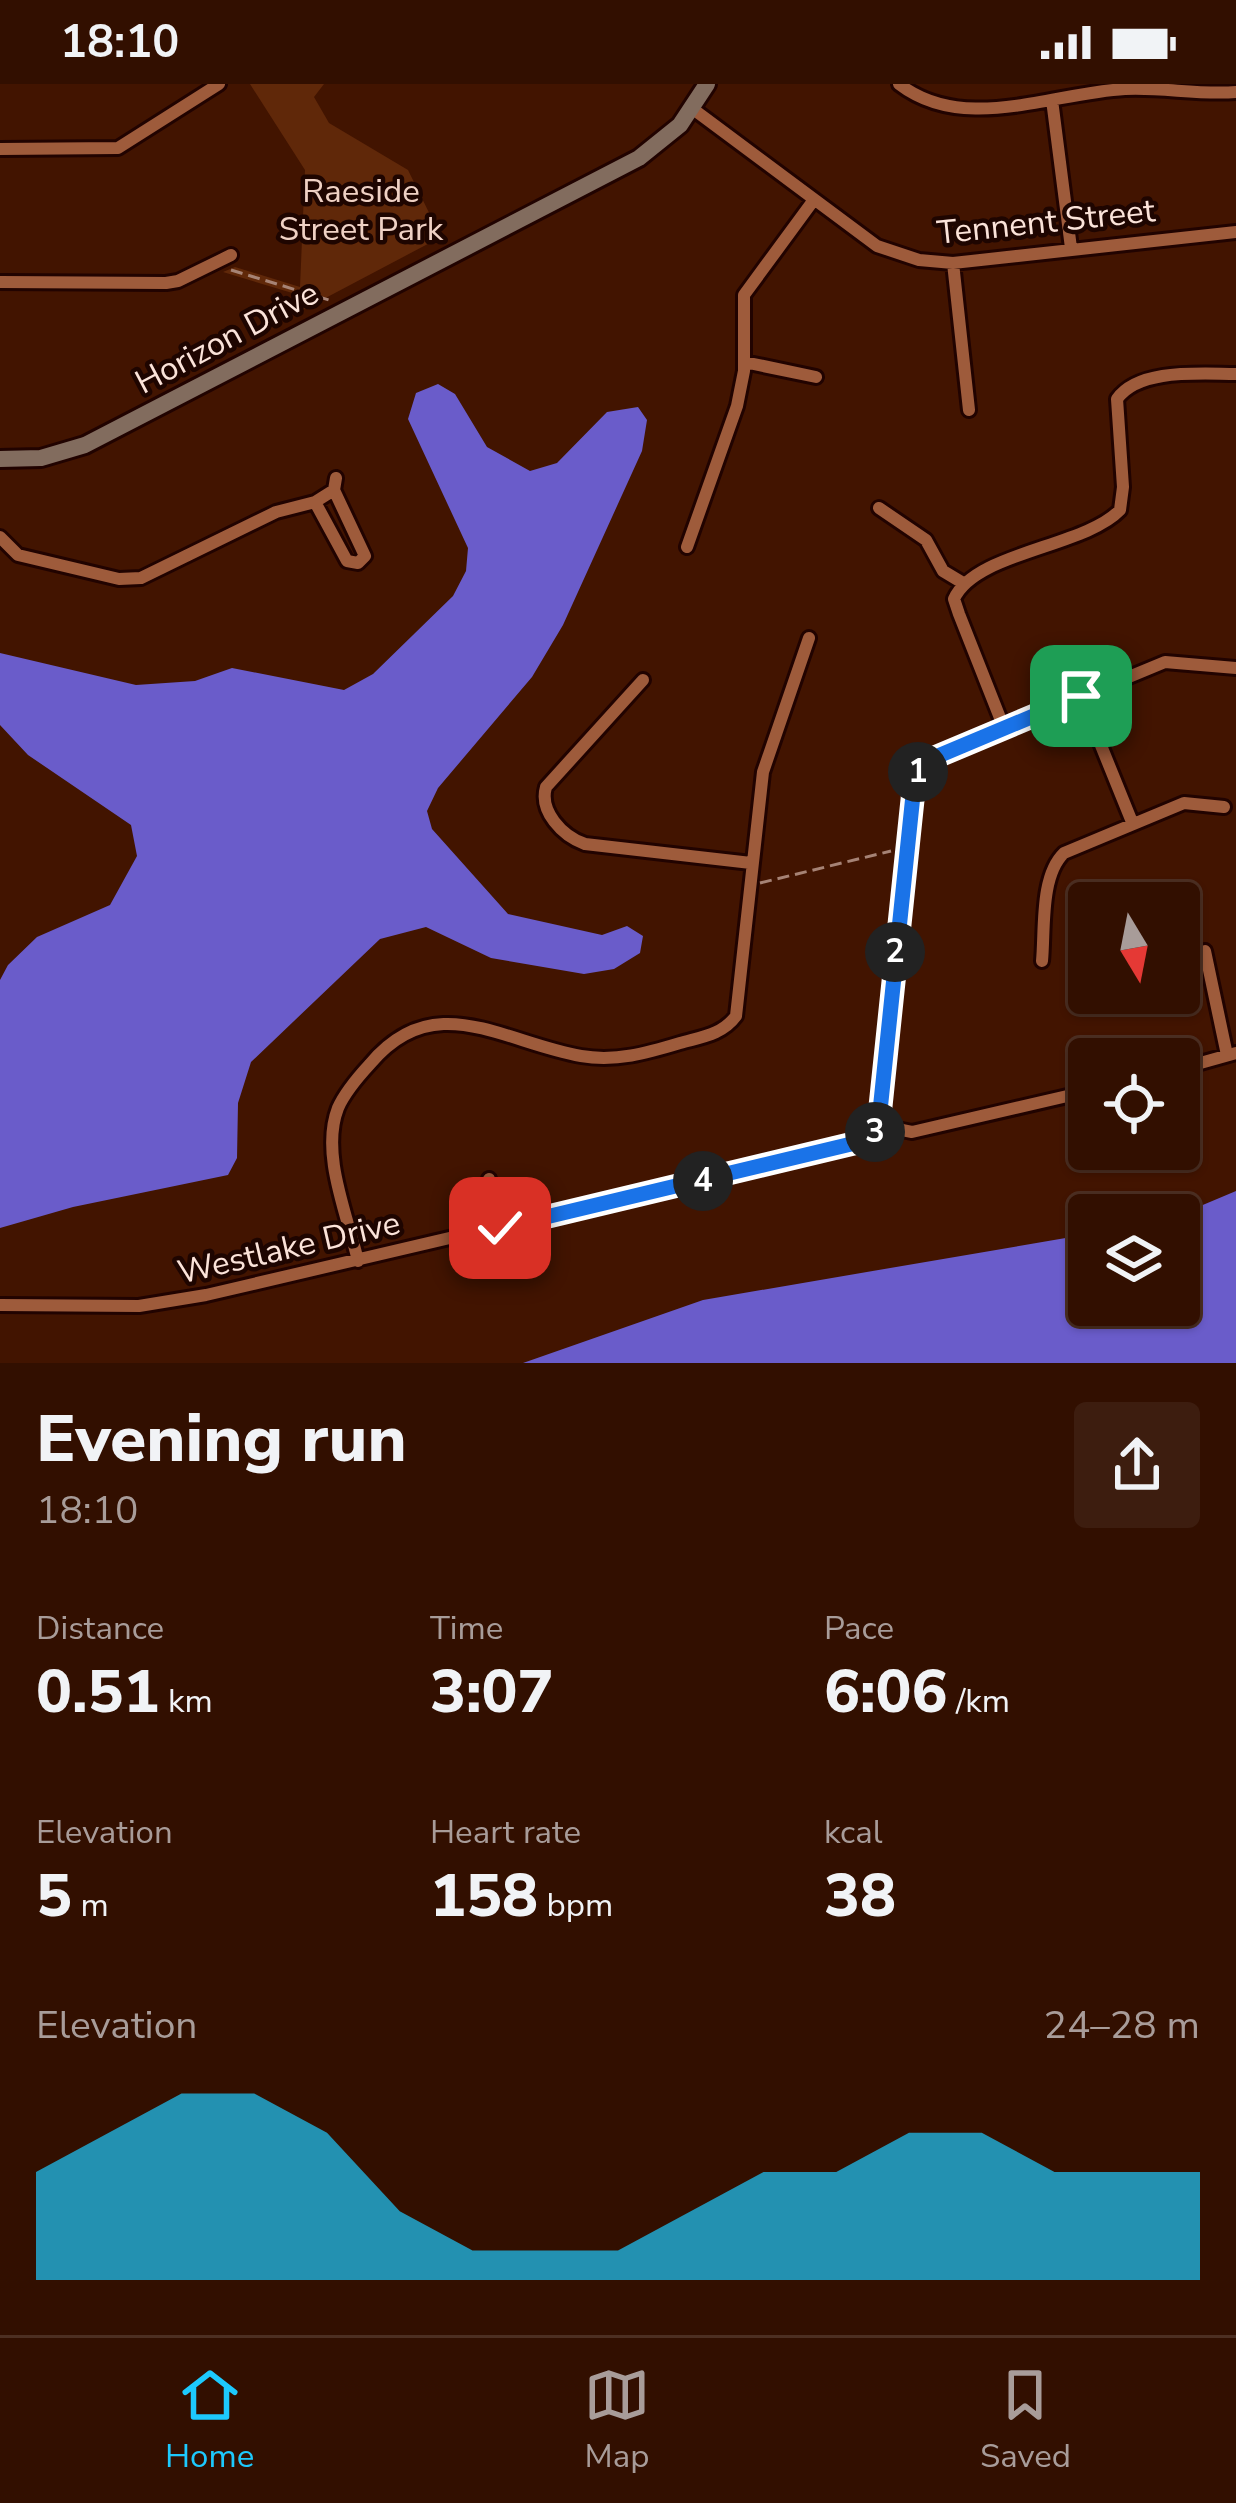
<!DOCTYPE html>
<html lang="en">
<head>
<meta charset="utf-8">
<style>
	body { margin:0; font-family:"Nunito Sans",sans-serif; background:#3d1d0f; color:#f1f3f6; height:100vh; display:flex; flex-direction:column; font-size:45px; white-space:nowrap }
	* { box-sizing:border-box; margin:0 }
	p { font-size:39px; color:#a89c99 }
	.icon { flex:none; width:66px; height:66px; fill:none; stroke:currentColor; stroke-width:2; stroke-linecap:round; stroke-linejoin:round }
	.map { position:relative; height:1279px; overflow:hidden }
	.drawer { display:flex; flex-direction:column; background:#320f00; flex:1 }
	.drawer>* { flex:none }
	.needle { width:78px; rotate:170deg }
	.tools { position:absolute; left:1068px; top:798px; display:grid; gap:24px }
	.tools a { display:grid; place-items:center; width:132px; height:132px; border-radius:12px; background:#320f00; box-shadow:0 3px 9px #0004,0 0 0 3px #4d2f22; font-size:60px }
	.pin { position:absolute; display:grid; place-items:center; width:102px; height:102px; color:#fff; margin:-51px; border-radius:24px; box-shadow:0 6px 18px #0006 }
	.km { position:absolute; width:60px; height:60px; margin:-30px; border-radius:50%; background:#222; color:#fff; font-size:33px; line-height:60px; text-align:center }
	.round { display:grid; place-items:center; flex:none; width:126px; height:126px; border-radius:12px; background:#3d1d0f }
	.summary { display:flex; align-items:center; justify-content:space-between; height:204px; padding:0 36px }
	h1 { font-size:66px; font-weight:800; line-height:90px }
	.figures { display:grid; grid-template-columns:repeat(3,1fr); gap:18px; height:204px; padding:12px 36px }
	.figures div { display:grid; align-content:center }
	.figures b { font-size:60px; font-weight:800 }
	.figures small { font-size:33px; font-weight:400 }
	.figures p { font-size:33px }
	.chart { height:336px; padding:24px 36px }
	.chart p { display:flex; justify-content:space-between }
	.chart svg { width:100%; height:216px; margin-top:12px; fill:#1dc9fd; opacity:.7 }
	.status { display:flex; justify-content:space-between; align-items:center; height:84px; padding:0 60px; background:#320f00; direction:ltr }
	.status svg { height:33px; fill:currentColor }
	.tabs { display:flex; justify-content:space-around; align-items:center; height:168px; border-top:3px solid #4d2f22; background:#320f00; font-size:33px; color:#a89c99 }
	.tabs a { display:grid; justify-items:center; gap:6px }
	.tabs .current { color:#1dc9fd }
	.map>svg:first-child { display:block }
	.green { fill:#602809 }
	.water { fill:#6a5cca }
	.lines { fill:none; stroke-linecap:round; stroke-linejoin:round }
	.street-casing { stroke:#210300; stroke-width:18 }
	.secondary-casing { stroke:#210300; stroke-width:22 }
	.path { stroke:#a68375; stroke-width:3; stroke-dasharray:12 6; stroke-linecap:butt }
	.street { stroke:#9e5b3b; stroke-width:12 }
	.secondary { stroke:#826c5e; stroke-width:16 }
	.route-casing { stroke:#fff; stroke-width:24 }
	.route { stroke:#1a73e8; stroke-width:15 }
	.labels { text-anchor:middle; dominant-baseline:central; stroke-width:9; stroke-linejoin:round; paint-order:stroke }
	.park-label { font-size:33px; fill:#efd1c4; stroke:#1e0500 }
	.street-label { font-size:33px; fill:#fbe3d9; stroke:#1e0500 }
</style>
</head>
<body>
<div class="status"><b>18:10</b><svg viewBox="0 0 49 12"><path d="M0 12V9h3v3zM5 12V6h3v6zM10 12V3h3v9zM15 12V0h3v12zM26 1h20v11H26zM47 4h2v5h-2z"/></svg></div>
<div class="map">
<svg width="1236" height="1279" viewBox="0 0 1236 1279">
	<rect width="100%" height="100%" fill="#421400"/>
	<path class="green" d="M 250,0 L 324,0 L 314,13 L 329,39 L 408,86 L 441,153 L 299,228 L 299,211 L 223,188 L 235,183 L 300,203 L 305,86 Z"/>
	<path class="water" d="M 438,300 L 455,310 L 487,363 L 530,387 L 557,379 L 607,328 L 638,323 L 647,336 L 642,367 L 563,541 L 532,593 L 438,704 L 427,727 L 432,745 L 508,830 L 602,851 L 627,842 L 643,852 L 640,869 L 614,885 L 584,890 L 491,874 L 426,843 L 380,855 L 251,978 L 238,1019 L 237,1074 L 228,1091 L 73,1123 L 0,1144 L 0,896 L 8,881 L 37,853 L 110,821 L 137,772 L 131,741 L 28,671 L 0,641 L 0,569 L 136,601 L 195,597 L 232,584 L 344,606 L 373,590 L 453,512 L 466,487 L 468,464 L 408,335 L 416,309 Z
		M 1236,1107 L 1236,1279 L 523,1279 L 703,1216 L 1089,1150 L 1089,1221 L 1179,1221 L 1179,1131 Z"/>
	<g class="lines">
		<defs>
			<path id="street" d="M 899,0 C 964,50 1051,9 1125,5 C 1162,3 1198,11 1236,8
				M 1052,16 L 1071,164
				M 693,25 L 877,162 L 919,176 L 953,179 L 1236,148
				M 0,65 L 118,64 L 219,0
				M 953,179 L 969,326
				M 0,198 L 166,199 L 178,197 L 231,171
				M 744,278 L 816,293
				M 315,418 L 347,477 L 358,479 L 365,472 L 334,406
				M 879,424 L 926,456 L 943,487 L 963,499
				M 0,453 L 18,471 L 119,495 L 141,494 L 276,428 L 315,418 L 334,406 L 336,394
				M 687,463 L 737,322 L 744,287 L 744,211 L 813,117
				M 643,596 L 546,703 C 539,727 562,752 585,760 L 751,779
				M 1081,612 L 1132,738
				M 1004,644 L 959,530 L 954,515 C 975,468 1085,463 1120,426 L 1123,403 L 1117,315 C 1139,284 1200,290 1236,290
				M 1205,867 L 1227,971
				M 1042,877 C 1045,845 1040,792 1064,769 L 1184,719 L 1224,723
				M 1179,985 L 1236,969
				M 877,1041 L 912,1048 L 1089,1007
				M 489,1095 L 501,1144
				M 358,1177 C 348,1132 320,1070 338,1024 C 345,1008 358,993 370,980 C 434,903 502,958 581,972 C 616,978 647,969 680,959 C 701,953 722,951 736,932 L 763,688 L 809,554
				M 0,1221 L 139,1222 L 206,1211 L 868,1056 L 874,1049 L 881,1027 L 911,702 L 920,685 L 931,675 L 1165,578 L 1236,584"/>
			<path id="secondary" d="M 0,375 L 41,374 L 85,361 L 639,74 L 680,41 L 707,0"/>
		</defs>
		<use href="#street" class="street-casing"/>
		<use href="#secondary" class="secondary-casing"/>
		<path class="path" d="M 231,186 L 329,216
			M 760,799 L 891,767"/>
		<use href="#street" class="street"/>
		<use href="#secondary" class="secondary"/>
	</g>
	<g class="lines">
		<defs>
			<path id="route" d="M 500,1144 L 868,1056 L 874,1049 L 880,1027 L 915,692 L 931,675 L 1081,612"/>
		</defs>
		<use href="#route" class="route-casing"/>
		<use href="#route" class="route"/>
	</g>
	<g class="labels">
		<g class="park-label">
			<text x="361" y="107">Raeside<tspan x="361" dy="38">Street Park</tspan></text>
		</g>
		<g class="street-label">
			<text transform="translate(1046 138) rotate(-6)">Tennent Street</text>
			<text transform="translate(227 254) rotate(-28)">Horizon Drive</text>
			<text transform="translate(289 1164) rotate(-13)">Westlake Drive</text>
		</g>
	</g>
</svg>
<div class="tools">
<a><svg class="needle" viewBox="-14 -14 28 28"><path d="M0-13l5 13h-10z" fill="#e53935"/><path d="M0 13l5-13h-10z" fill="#a89c99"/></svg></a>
<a><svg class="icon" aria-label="locate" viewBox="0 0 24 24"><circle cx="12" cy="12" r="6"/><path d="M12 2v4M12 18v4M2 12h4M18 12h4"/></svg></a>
<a><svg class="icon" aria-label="layers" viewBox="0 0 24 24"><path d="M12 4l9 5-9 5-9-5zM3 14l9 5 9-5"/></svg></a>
</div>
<div class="pin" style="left:1081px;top:612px;background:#1e9e55"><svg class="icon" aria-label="arrive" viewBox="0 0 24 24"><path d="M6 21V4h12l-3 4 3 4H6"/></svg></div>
<div class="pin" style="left:500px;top:1144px;background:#d93025"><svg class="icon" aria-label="check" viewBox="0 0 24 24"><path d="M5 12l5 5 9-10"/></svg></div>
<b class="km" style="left:918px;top:688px">1</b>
<b class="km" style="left:895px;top:868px">2</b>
<b class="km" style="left:875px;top:1048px">3</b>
<b class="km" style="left:703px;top:1097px">4</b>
</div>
<section class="drawer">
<div class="summary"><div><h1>Evening run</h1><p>18:10</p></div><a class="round"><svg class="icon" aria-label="share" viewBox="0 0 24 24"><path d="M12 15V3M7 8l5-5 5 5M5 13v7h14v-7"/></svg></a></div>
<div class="figures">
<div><p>Distance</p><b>0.51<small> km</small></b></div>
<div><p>Time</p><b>3:07</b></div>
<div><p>Pace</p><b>6:06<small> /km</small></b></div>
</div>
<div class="figures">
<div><p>Elevation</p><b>5<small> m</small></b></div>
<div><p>Heart rate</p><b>158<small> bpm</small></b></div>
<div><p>kcal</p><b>38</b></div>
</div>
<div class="chart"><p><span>Elevation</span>24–28 m</p>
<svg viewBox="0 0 160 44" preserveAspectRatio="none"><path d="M0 44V22L10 14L20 6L30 6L40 14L50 30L60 38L70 38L80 38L90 30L100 22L110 22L120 14L130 14L140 22L150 22L160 22V44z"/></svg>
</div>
</section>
<nav class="tabs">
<a class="current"><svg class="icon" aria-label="home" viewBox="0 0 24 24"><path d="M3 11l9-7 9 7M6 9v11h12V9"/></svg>Home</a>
<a><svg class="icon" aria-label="map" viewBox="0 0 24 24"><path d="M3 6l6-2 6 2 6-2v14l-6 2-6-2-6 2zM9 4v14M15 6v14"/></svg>Map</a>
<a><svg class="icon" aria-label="saved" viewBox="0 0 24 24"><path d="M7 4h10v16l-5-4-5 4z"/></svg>Saved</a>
</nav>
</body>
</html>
